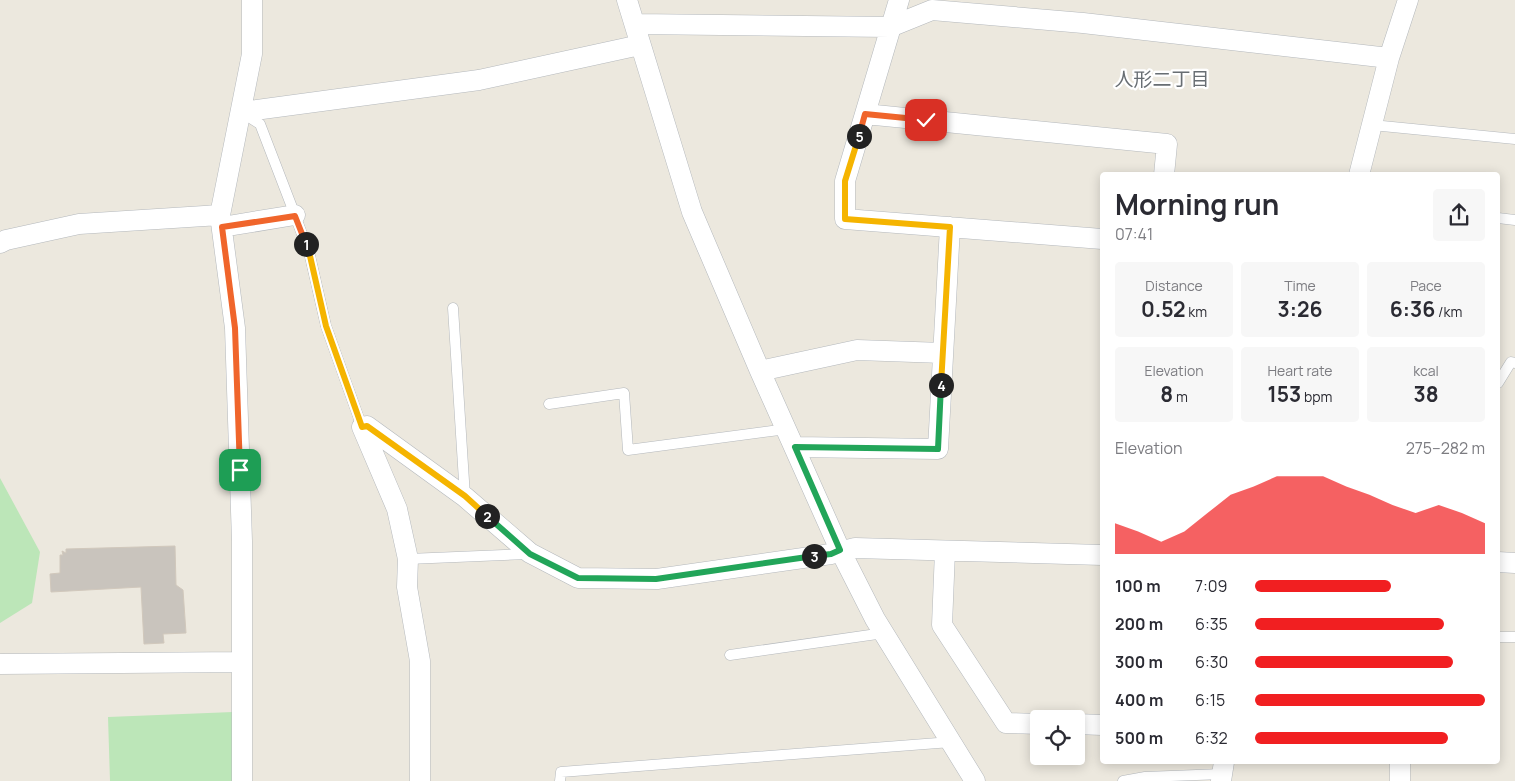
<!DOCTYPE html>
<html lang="en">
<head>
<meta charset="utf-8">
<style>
	body { margin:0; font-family:Manrope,"Noto Sans JP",sans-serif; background:#f7f7f7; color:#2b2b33; height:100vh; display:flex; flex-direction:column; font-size:19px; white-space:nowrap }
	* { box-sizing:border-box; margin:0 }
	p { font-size:16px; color:#7c7c81 }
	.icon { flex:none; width:28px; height:28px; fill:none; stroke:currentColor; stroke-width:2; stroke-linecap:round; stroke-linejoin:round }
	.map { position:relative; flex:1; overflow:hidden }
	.sheet { position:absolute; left:1100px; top:172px; width:400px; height:592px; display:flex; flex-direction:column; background:#fff; border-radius:5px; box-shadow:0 2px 12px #0003 }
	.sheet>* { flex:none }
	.controls { position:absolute; left:1030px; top:710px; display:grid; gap:10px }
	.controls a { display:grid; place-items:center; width:55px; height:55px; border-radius:5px; background:#fff; box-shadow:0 2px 12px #0003; font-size:25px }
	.pin { position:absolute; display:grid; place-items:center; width:42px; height:42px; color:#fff; margin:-21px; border-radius:10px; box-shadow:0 2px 8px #0006 }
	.km { position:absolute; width:25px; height:25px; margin:-12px; border-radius:50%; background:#222; color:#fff; font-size:14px; line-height:25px; text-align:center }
	.round { display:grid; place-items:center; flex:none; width:52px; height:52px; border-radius:5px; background:#f7f7f7 }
	.overview { display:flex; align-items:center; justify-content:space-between; height:85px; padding:0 15px }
	h1 { font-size:28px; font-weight:700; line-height:38px }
	.metrics { display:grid; grid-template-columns:repeat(3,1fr); gap:8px; height:85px; padding:5px 15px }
	.metrics div { display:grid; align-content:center; border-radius:5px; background:#f7f7f7; text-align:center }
	.metrics b { font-size:21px; font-weight:700 }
	.metrics small { font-size:14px; font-weight:400 }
	.metrics p { font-size:14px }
	.chart { height:140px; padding:10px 15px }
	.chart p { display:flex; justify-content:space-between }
	.chart svg { width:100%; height:90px; margin-top:5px; fill:#f11f21; opacity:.7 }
	ul { padding:0 15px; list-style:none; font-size:16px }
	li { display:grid; grid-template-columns:80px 60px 1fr; align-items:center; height:38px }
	li i { height:12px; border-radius:6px; background:#f11f21 }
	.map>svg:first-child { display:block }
	.green { fill:#bce6b8 }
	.building { fill:#c9c4bd; stroke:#d1c8bc }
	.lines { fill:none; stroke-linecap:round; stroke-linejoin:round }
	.service-casing { stroke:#b4b8bc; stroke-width:11 }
	.minor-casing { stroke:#b4b8bc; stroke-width:21 }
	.service { stroke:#fff; stroke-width:10 }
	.minor { stroke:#fff; stroke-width:20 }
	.split-1-casing { stroke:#fff; stroke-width:10 }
	.split-2-casing { stroke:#fff; stroke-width:10 }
	.split-3-casing { stroke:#fff; stroke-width:10 }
	.split-4-casing { stroke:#fff; stroke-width:10 }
	.split-5-casing { stroke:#fff; stroke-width:10 }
	.split-6-casing { stroke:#fff; stroke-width:10 }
	.split-1 { stroke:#f0652b; stroke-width:6 }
	.split-2 { stroke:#f5b400; stroke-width:6 }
	.split-3 { stroke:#22a559; stroke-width:6 }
	.split-4 { stroke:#22a559; stroke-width:6 }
	.split-5 { stroke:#f5b400; stroke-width:6 }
	.split-6 { stroke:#f0652b; stroke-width:6 }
	.labels { text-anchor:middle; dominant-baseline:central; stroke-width:4.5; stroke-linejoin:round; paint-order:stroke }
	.neighbourhood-label { font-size:19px; fill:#686e73; stroke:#fff }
</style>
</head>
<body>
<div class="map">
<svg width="1515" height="781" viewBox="0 0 1515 781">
	<rect width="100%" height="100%" fill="#ece8de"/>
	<path class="green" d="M 0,478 L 40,552 L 32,603 L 0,623 Z
		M 233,712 L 234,781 L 110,781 L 108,717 Z"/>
	<path class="building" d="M 175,546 L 176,585 L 183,590 L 186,633 L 163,634 L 164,643 L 144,644 L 141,587 L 51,592 L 50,574 L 60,573 L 60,555 L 63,555 L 62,551 L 66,553 L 66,549 Z"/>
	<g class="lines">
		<defs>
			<path id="service" d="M 244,114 L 260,124 L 295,215 L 310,256 L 326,326 L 362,427
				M 1372,125 L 1515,139
				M 1498,218 L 1515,220
				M 453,308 L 465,497
				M 1498,383 L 1511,362 L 1515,363
				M 549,404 L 624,393 L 628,450 L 787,429
				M 408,559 L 529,554
				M 1498,637 L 1515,637
				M 730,655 L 884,633
				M 560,781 L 561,772 L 951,742
				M 1123,781 L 1145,777 L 1222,774"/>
			<path id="minor" d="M 627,0 L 692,212 L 760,371 L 840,550 L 875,619 L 975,781
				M 899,0 L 845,181 L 845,219 L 1102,239
				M 635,24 L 890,27 L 932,10 L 1083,23 L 1389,58
				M 241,112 L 479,80 L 640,45
				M 865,114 L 1167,144 L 1164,175
				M 1359,175 L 1389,58 L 1408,0
				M 222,227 L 295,215
				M 0,243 L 6,240 L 79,224 L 220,215
				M 760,371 L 857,350 L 943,353
				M 795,447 L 938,449 L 950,227
				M 945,551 L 942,625 L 1006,723 L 1039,724
				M 1498,562 L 1515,563
				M 0,664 L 242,662
				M 1076,724 L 1102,725
				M 242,781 L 242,541 L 235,328 L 220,215 L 252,54 L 252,0
				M 420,781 L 420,661 L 407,587 L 408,559 L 397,509 L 362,427 L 367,426 L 465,497 L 530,553 L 578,578 L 657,579 L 831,554 L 855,548 L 1102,555
				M 1221,781 L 1224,762
				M 1400,781 L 1400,762"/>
		</defs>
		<use href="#service" class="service-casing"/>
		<use href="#minor" class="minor-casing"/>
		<use href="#service" class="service"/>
		<use href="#minor" class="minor"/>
	</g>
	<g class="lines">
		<defs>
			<path id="split-1" d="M 240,470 L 235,328 L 222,227 L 295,216 L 306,244"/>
			<path id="split-2" d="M 306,244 L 310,256 L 326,326 L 362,427 L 367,426 L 465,496 L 487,516"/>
			<path id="split-3" d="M 487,516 L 530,554 L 578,578 L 656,579 L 814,556"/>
			<path id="split-4" d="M 814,556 L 831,554 L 840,550 L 795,447 L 938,449 L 941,385"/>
			<path id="split-5" d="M 859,136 L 845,181 L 845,219 L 950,227 L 941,385"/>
			<path id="split-6" d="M 859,136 L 865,114 L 926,120"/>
		</defs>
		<use href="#split-1" class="split-1-casing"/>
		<use href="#split-2" class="split-2-casing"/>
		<use href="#split-3" class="split-3-casing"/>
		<use href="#split-4" class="split-4-casing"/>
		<use href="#split-5" class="split-5-casing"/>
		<use href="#split-6" class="split-6-casing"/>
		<use href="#split-1" class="split-1"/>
		<use href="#split-2" class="split-2"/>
		<use href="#split-3" class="split-3"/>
		<use href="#split-4" class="split-4"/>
		<use href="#split-5" class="split-5"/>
		<use href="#split-6" class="split-6"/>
	</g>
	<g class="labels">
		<g class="neighbourhood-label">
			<text x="1162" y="79">人形二丁目</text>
		</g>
	</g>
</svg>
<div class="controls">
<a><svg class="icon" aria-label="locate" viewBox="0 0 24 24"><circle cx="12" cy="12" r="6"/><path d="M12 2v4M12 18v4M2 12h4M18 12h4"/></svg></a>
</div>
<div class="pin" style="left:240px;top:470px;background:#1e9e55"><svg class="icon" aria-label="arrive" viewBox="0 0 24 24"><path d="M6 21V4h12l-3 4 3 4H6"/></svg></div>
<div class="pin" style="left:926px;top:120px;background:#d93025"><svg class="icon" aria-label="check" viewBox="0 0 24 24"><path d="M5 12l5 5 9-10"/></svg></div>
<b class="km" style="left:306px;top:244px">1</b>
<b class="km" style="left:487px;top:516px">2</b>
<b class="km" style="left:814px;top:556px">3</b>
<b class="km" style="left:941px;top:385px">4</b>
<b class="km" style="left:859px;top:136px">5</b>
<section class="sheet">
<div class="overview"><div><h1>Morning run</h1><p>07:41</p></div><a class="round"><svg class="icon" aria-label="share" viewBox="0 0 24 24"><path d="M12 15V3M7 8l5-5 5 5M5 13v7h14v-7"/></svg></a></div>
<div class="metrics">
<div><p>Distance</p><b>0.52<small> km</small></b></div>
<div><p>Time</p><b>3:26</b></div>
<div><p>Pace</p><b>6:36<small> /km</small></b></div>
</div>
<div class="metrics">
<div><p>Elevation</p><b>8<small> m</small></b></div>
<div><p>Heart rate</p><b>153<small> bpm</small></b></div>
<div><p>kcal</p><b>38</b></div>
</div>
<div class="chart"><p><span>Elevation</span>275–282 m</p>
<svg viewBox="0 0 160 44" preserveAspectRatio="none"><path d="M0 44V29L10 33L20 38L30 33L40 24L50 15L60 11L70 6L80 6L90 6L100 11L110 15L120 20L130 24L140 20L150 24L160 29V44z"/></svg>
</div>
<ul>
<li><b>100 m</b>7:09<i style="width:59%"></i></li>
<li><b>200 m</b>6:35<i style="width:82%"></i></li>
<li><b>300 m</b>6:30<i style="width:86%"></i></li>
<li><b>400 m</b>6:15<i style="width:100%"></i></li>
<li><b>500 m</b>6:32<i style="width:84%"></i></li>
</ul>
</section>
</div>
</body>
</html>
